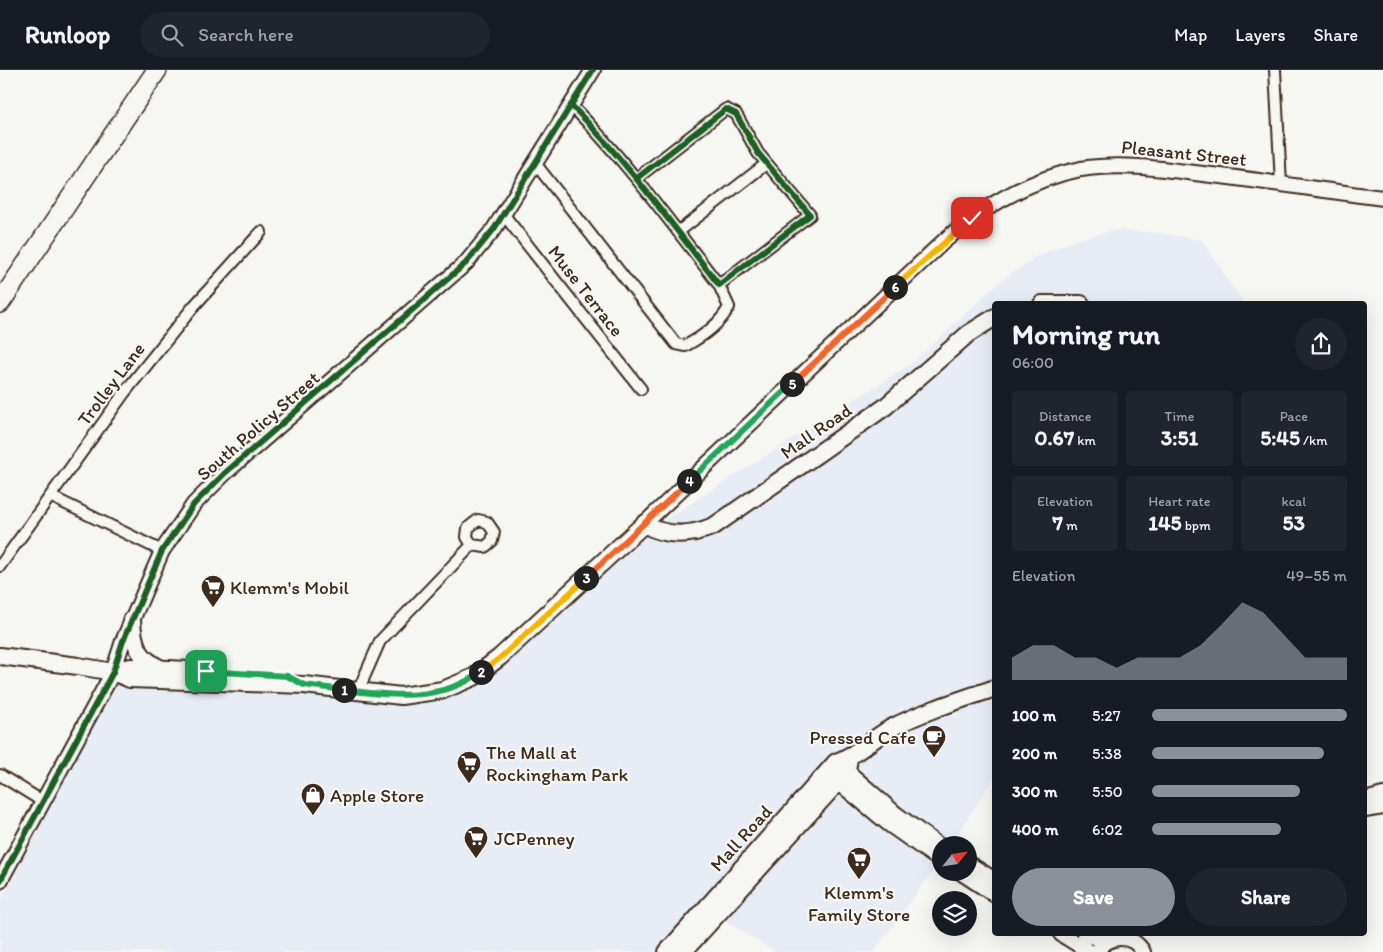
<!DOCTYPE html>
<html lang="en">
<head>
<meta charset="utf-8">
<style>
	body { margin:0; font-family:Itim,sans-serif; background:#20242c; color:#f1f3f6; height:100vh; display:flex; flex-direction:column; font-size:19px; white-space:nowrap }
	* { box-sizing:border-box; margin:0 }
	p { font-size:16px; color:#9ea1a6 }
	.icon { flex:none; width:28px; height:28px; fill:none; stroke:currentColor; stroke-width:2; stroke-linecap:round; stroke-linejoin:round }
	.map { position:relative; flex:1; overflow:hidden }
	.details { position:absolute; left:992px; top:231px; width:375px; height:635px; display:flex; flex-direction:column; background:#171b24; border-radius:5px; box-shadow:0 5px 20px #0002 }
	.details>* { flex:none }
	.needle { width:32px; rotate:60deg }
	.fabs { position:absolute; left:932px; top:766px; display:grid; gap:10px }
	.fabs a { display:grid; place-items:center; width:45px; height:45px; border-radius:50%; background:#171b24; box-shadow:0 5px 20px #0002; font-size:25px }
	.pin { position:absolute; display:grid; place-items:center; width:42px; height:42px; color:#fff; margin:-21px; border-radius:10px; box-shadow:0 2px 8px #0006 }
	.km { position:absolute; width:25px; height:25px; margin:-12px; border-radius:50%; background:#222; color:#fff; font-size:14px; line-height:25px; text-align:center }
	.round { display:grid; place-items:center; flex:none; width:52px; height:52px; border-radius:26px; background:#20242c }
	.overview { display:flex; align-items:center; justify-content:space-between; height:85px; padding:0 20px }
	h1 { font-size:28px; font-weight:700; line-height:38px }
	.metrics { display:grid; grid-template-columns:repeat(3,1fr); gap:8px; height:85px; padding:5px 20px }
	.metrics div { display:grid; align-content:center; border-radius:5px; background:#20242c; text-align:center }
	.metrics b { font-size:21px; font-weight:700 }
	.metrics small { font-size:14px; font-weight:400 }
	.metrics p { font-size:14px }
	.chart { height:140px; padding:10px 20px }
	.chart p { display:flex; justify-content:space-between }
	.chart svg { width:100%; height:90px; margin-top:5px; fill:#8c9099; opacity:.7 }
	.button { display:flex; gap:10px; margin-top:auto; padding:10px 20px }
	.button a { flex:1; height:58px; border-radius:30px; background:#8c9099; color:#fff; font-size:20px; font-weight:700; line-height:58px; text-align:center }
	.button a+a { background:#20242c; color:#f1f3f6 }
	ul { padding:0 20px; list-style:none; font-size:16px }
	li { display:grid; grid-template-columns:80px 60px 1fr; align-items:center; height:38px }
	li i { height:12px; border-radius:6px; background:#8c9099 }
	header { display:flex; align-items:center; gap:30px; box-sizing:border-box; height:70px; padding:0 25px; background:#171b24; border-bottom:1px solid #363941 }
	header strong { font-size:24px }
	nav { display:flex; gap:28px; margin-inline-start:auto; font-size:18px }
	.search { width:350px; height:45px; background:#20242c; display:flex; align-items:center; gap:12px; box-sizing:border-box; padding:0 18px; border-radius:28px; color:#9ea1a6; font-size:19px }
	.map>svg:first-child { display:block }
	.built { fill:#e8ecf5 }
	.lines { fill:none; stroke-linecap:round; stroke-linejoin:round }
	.street-casing { stroke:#3b2a1e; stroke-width:14 }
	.secondary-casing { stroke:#3b2a1e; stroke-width:18 }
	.primary-casing { stroke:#3b2a1e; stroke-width:20 }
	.highway-casing { stroke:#3b2a1e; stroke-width:22 }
	.street { stroke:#f6f6f2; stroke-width:10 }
	.secondary { stroke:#f6f6f2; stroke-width:14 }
	.primary { stroke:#f6f6f2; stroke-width:16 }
	.highway { stroke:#f6f6f2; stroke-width:19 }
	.cycleway-casing { stroke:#f6f6f2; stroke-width:9 }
	.cycleway { stroke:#1b5e20; stroke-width:6 }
	.split-1-casing { stroke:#fff; stroke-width:10 }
	.split-2-casing { stroke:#fff; stroke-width:10 }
	.split-3-casing { stroke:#fff; stroke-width:10 }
	.split-4-casing { stroke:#fff; stroke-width:10 }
	.split-5-casing { stroke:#fff; stroke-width:10 }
	.split-6-casing { stroke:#fff; stroke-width:10 }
	.split-7-casing { stroke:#fff; stroke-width:10 }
	.split-1 { stroke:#22a559; stroke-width:6 }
	.split-2 { stroke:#22a559; stroke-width:6 }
	.split-3 { stroke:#f5b400; stroke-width:6 }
	.split-4 { stroke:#f0652b; stroke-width:6 }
	.split-5 { stroke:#22a559; stroke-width:6 }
	.split-6 { stroke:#f0652b; stroke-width:6 }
	.split-7 { stroke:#f5b400; stroke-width:6 }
	.labels { text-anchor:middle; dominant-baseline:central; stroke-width:4.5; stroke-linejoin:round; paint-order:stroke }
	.street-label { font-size:19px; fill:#3b2a1e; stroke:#f6f6f2 }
	.poi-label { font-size:19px; fill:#3b2a1e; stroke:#f6f6f2; text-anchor:start }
</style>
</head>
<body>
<header>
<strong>Runloop</strong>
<div class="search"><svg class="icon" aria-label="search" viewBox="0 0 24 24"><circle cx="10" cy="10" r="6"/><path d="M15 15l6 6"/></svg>Search here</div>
<nav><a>Map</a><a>Layers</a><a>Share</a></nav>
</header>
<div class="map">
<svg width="1383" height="882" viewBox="0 0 1383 882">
	<rect width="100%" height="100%" fill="#f6f6f2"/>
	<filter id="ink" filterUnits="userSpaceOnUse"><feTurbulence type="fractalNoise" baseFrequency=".02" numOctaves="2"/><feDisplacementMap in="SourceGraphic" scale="10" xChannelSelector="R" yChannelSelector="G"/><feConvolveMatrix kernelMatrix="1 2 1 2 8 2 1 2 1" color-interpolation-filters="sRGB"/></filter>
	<g filter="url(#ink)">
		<path class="built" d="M 1116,160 L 1159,163 L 1202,170 L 1244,234 L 995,234 L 995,610 L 918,637 L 844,677 L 659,882 L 0,882 L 0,832 L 116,614 L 418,631 L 456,622 L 493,605 L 644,463 L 914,292 L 999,212 L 1037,186 L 1075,170 Z
			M 995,627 L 995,706 L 951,775 L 941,775 L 941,789 L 874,882 L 776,882 L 722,849 L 865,684 L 926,648 Z"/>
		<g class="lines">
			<defs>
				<path id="street" d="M 1275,0 L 1281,114
					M 571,35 C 626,91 671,153 719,215 L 810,145 L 758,83 L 736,44 L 726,39 L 637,108
					M 535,93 L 676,274 L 685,276 C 702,267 720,254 729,237 L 719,215
					M 504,145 L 641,319
					M 678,162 L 766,94
					M 52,427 L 162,481
					M 0,496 L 125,322 L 194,236 L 261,162
					M 358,621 L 380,571 L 472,475 L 485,477 L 492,471 L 494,462 L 487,452 L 478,450 L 468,458 L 467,467 L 472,475
					M 0,705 L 42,731"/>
				<path id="secondary" d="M 644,454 L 944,171 C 983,137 1030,109 1081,99 C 1119,93 1157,98 1195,103 C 1258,110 1320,120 1383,128
					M 839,694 L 896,744 L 941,777
					M 831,706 L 890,755 L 941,791
					M 1365,730 L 1383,725
					M 1365,740 L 1383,737
					M 969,794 L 995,810
					M 960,802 L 995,825
					M 0,811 L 113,602 L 123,571 L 162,481 L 194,434 L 225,403 L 466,193 L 494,159 L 593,0
					M 1061,864 L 1090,882
					M 1085,864 L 1106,871
					M 1097,882 C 1108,864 1133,863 1143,882"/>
				<path id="primary" d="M 1042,234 L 1081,234
					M 132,550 C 133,573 138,588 160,598
					M 0,586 L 78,596 L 113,602 L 130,609 L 304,615 L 401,626 L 443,620 L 474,607 L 500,587 L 644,454 C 666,467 690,466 714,456 L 885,337 L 968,264 L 995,247
					M 115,602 L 130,597 L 188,600
					M 667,882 L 836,692 C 857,685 872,669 891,658 C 924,641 960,630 995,618
					M 683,882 L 838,712 L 847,701 L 849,688"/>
				<path id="highway" d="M 0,233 L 157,0"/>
			</defs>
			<use href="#street" class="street-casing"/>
			<use href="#secondary" class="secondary-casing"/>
			<use href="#primary" class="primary-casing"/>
			<use href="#highway" class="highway-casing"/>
			<use href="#street" class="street"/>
			<use href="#secondary" class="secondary"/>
			<use href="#primary" class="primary"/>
			<use href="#highway" class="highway"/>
			<defs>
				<path id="cycleway" d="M 571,35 C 626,91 671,153 719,215 L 810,145 L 758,83 L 736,44 L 726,39 L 637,108
					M 0,811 L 113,602 L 123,571 L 162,481 L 194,434 L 225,403 L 466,193 L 494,159 L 593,0"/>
			</defs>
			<use href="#cycleway" class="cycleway-casing"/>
			<use href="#cycleway" class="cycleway"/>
		</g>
	</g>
	<g class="lines" filter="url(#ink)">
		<defs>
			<path id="split-1" d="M 206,601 L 287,606 L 304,615 L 344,620"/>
			<path id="split-2" d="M 344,620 C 391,626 441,632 481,602"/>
			<path id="split-3" d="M 481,602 L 500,588 L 586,508"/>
			<path id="split-4" d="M 586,508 L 689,411"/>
			<path id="split-5" d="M 689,411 L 792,314"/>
			<path id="split-6" d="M 792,314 L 895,217"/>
			<path id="split-7" d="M 895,217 L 972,148"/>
		</defs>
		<use href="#split-1" class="split-1-casing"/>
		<use href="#split-2" class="split-2-casing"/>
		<use href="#split-3" class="split-3-casing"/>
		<use href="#split-4" class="split-4-casing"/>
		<use href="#split-5" class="split-5-casing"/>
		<use href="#split-6" class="split-6-casing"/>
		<use href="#split-7" class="split-7-casing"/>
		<use href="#split-1" class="split-1"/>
		<use href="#split-2" class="split-2"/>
		<use href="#split-3" class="split-3"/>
		<use href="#split-4" class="split-4"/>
		<use href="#split-5" class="split-5"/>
		<use href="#split-6" class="split-6"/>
		<use href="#split-7" class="split-7"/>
	</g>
	<defs>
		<symbol id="supermarket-pin" viewBox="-11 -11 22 30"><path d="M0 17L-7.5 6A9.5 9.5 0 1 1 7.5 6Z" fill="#3b2a1e" stroke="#f6f6f2"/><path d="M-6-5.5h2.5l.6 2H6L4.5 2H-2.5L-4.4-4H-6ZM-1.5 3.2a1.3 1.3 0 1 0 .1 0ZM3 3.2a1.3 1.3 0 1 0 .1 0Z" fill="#fff"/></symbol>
		<symbol id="cafe-pin" viewBox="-11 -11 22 30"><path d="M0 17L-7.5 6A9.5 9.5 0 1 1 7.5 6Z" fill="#3b2a1e" stroke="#f6f6f2"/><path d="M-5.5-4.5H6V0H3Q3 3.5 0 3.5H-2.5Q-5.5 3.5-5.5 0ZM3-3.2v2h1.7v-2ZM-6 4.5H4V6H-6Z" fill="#fff"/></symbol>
		<symbol id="shop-pin" viewBox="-11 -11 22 30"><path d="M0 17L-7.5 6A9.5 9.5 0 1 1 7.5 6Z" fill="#3b2a1e" stroke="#f6f6f2"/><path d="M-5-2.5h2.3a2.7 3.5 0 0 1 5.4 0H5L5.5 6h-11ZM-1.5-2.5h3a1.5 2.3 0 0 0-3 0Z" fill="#fff"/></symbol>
	</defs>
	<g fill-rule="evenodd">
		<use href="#supermarket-pin" x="199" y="503" width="28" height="38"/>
		<use href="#cafe-pin" x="920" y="653" width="28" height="38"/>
		<use href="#supermarket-pin" x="455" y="679" width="28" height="38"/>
		<use href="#shop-pin" x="299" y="711" width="28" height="38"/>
		<use href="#supermarket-pin" x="462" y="754" width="28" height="38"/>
		<use href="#supermarket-pin" x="845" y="775" width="28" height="38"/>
	</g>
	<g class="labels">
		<g class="street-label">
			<text transform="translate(1184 83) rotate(6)">Pleasant Street</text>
			<text transform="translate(586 221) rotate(52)">Muse Terrace</text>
			<text transform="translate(111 314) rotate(-53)">Trolley Lane</text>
			<text transform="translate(258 356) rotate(-41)">South Policy Street</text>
			<text transform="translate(816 361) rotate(-35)">Mall Road</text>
			<text transform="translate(741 768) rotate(-48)">Mall Road</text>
		</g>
		<g class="poi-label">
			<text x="230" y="517">Klemm's Mobil</text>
			<text x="916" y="667" text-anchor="end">Pressed Cafe</text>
			<text x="486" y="682">The Mall at<tspan x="486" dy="22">Rockingham Park</tspan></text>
			<text x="330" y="725">Apple Store</text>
			<text x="494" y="768">JCPenney</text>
			<text x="859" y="822" text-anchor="middle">Klemm's<tspan x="859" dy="22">Family Store</tspan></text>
		</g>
	</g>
</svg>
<div class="fabs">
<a><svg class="needle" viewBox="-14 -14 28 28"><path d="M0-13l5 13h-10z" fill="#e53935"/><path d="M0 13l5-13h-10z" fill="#9ea1a6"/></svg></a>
<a><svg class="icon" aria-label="layers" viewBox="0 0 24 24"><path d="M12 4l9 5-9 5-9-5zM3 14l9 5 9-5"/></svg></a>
</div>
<div class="pin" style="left:206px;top:601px;background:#1e9e55"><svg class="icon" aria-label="arrive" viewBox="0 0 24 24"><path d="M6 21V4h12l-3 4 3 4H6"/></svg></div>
<div class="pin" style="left:972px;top:148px;background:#d93025"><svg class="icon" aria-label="check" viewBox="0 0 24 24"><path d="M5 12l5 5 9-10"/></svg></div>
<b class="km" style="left:344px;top:620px">1</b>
<b class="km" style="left:481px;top:602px">2</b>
<b class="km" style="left:586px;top:508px">3</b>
<b class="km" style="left:689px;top:411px">4</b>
<b class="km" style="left:792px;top:314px">5</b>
<b class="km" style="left:895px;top:217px">6</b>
<section class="details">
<div class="overview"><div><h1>Morning run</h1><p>06:00</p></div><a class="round"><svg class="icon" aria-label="share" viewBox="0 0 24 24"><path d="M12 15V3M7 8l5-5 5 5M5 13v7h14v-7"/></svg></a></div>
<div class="metrics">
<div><p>Distance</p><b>0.67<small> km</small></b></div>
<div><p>Time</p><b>3:51</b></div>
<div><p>Pace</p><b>5:45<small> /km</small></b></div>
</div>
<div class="metrics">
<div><p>Elevation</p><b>7<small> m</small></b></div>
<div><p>Heart rate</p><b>145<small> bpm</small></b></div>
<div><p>kcal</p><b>53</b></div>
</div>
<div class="chart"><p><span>Elevation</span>49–55 m</p>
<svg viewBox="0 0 160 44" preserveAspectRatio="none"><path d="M0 44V33L10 27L20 27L30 33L40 33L50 38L60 33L70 33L80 33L90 27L100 17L110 6L120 11L130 22L140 33L150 33L160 33V44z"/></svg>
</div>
<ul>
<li><b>100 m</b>5:27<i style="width:100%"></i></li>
<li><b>200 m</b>5:38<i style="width:88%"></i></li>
<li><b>300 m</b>5:50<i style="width:76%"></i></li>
<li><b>400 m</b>6:02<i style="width:66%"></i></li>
</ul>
<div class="button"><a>Save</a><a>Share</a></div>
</section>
</div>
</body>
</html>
